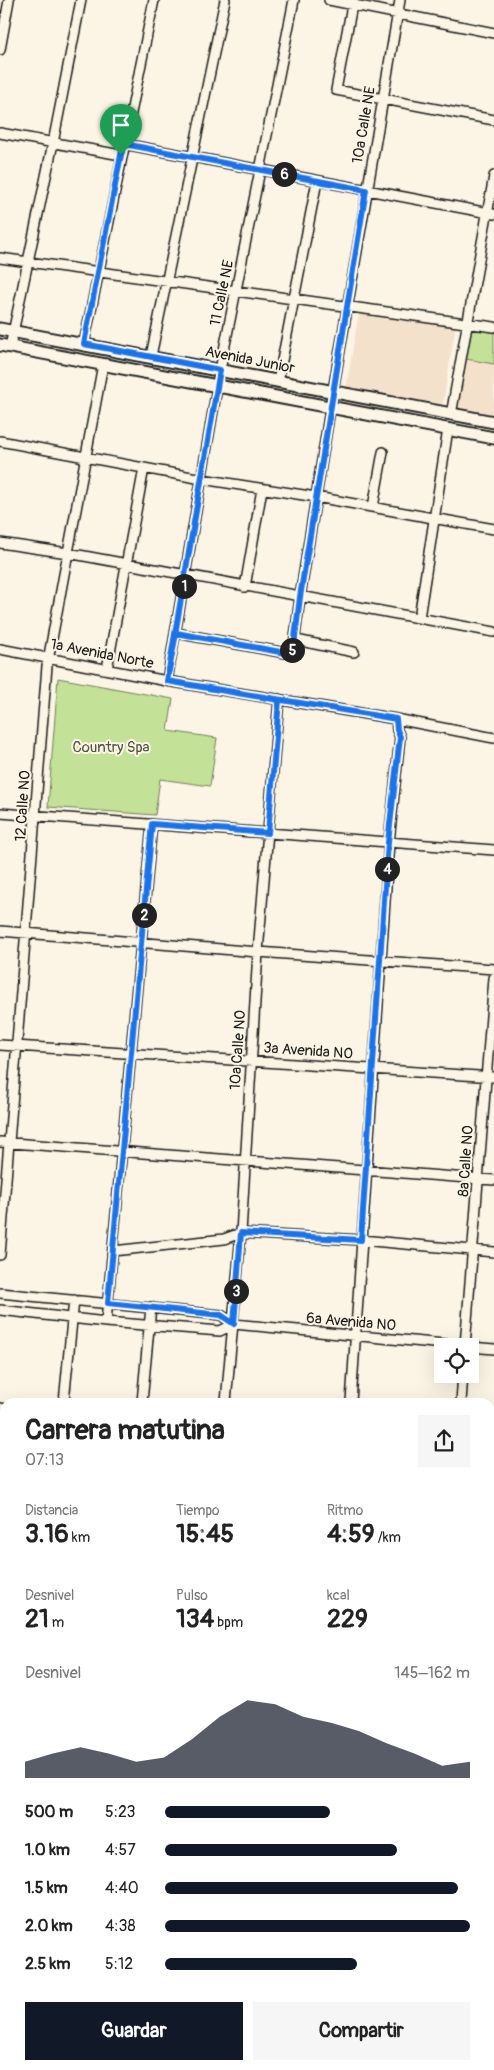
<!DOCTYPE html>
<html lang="es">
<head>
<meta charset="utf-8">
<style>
	body { margin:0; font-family:Pangolin,sans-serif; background:#f6f6f6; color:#222; height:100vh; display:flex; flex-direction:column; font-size:19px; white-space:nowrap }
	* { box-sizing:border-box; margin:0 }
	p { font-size:16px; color:#767676 }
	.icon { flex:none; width:28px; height:28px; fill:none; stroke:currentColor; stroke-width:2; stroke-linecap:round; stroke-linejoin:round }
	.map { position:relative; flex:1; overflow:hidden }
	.side { position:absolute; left:0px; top:1398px; width:495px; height:672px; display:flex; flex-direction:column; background:#fff; border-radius:15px 15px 0 0; box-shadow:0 5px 20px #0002 }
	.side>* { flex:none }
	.fabs { position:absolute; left:434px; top:1338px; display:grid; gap:10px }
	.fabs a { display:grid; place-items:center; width:45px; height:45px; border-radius:0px; background:#fff; box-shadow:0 5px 20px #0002; font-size:25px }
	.pin { position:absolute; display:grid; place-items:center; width:42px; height:42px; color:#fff; margin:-51px -21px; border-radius:50% 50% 50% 0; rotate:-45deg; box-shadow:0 0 5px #0007 }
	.pin .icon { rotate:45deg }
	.km { position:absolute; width:25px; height:25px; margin:-12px; border-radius:50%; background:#222; color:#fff; font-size:14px; line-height:25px; text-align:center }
	.round { display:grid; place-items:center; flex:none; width:52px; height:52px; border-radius:0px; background:#f6f6f6 }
	.headline { display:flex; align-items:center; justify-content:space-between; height:85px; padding:0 25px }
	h1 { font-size:28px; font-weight:700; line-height:38px }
	.metrics { display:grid; grid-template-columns:repeat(3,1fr); gap:8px; height:85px; padding:5px 25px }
	.metrics div { display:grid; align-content:center }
	.metrics b { font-size:25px; font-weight:700 }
	.metrics small { font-size:14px; font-weight:400 }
	.metrics p { font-size:14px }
	.chart { height:140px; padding:10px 25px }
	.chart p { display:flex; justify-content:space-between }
	.chart svg { width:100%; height:90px; margin-top:5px; fill:#111827; opacity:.7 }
	.action { display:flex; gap:10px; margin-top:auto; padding:10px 25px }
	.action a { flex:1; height:58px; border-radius:0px; background:#111827; color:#fff; font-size:20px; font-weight:700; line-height:58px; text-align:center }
	.action a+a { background:#f6f6f6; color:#222 }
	ul { padding:0 25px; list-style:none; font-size:16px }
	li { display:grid; grid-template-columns:80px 60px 1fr; align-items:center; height:38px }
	li i { height:12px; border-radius:6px; background:#111827 }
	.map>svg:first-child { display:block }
	.built { fill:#f3e1cc }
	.green { fill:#c4e198; stroke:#707e5a }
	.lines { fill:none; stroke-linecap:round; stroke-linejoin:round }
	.minor-casing { stroke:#1c1c1c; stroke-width:12 }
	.major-casing { stroke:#1c1c1c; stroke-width:15 }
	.highway-casing { stroke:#1c1c1c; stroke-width:18 }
	.minor { stroke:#fcf5e5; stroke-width:9 }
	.major { stroke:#fcf5e5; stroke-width:11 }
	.highway { stroke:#fcf5e5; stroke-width:14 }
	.route-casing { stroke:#fff; stroke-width:10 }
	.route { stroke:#1a73e8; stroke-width:6 }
	.labels { text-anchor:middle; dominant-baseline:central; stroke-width:4; stroke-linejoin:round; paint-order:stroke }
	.street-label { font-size:15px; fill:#1c1c1c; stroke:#fcf5e5 }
	.park-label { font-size:15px; fill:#4e5741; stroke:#fcf5e5 }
</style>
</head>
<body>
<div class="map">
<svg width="494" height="2070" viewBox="0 0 494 2070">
	<rect width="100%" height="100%" fill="#fcf5e5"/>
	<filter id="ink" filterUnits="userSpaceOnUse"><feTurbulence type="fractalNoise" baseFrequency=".02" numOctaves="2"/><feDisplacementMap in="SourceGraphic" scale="10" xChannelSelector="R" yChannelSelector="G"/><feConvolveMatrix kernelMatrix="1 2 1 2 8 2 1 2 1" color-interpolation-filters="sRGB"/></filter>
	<g filter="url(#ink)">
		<path class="built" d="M 360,307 L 456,323 L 443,404 L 346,388 Z
			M 473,321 L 494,325 L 494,417 L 458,410 Z
			M 0,1806 L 5,1807 L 5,1848 L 0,1848 Z"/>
		<path class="green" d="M 472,328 L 494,332 L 494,364 L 466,359 Z
			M 58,678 L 173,699 L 168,731 L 217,738 L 210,786 L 160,779 L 155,815 L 48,807 Z"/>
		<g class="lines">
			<defs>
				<path id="minor" d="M 329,0 L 494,33
					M 353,0 L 336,90 L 494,120
					M 0,50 L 9,0
					M 0,133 L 121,155
					M 124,144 L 494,214
					M 0,258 L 494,327
					M 84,344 L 154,0
					M 10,347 L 53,143 L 81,0
					M 151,356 L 225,0
					M 278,381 L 317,181
					M 451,415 L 494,176
					M 0,441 L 202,479 L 316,497 L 494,529
					M 373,507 L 383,452
					M 0,543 L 68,553 L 494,632
					M 245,587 L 262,489
					M 419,618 L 448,429
					M 176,633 L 286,653 L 292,650 L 294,645 L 300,597 L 333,391 L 400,0
					M 296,640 L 354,652
					M 0,649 L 167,681 L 396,719 L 494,738
					M 107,669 L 144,468
					M 167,681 L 220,370 L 294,0
					M 0,813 L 494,850
					M 0,931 L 258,952 L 494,969
					M 0,1045 L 494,1077
					M 0,1142 L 494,1180
					M 113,1251 L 224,1239 L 241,1233 L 361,1240 L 494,1252
					M 0,1255 L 47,666 L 103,364
					M 0,1293 L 221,1315 L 234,1324
					M 0,1310 L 106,1322 L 220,1331 L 234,1324 L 465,1346
					M 106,1322 L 152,824
					M 465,1346 L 494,978
					M 470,1347 L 494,1349
					M 64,1402 L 74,1300
					M 142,1402 L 151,1307
					M 226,1402 L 241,1233 L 258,952 L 279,699
					M 351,1402 L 389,842 L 400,737 L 397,730 L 396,719
					M 461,1402 L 463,1374
					M 0,1408 L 5,1409
					M 490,1449 L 494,1449
					M 0,1502 L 5,1502
					M 490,1544 L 494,1544
					M 0,1560 L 5,1561
					M 490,1612 L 494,1612
					M 0,1654 L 5,1654
					M 490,1719 L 494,1719
					M 0,1787 L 5,1787
					M 0,1800 L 5,1800
					M 490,1850 L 494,1850
					M 490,1964 L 494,1964
					M 490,1976 L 494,1976
					M 229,2070 L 230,2065
					M 306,2070 L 307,2065
					M 383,2070 L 384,2065
					M 461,2070 L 462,2065"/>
				<path id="major" d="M 0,329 L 494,422
					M 0,345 L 494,438
					M 0,2052 L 5,2049
					M 60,2065 L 70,2070
					M 97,2065 L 99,2070
					M 0,2069 L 9,2065"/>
				<path id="highway" d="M 0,1942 L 5,1944
					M 0,1964 L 5,1967
					M 76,2065 L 79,2070
					M 124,2065 L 124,2070"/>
			</defs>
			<use href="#minor" class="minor-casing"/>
			<use href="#major" class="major-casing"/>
			<use href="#highway" class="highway-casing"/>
			<use href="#minor" class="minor"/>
			<use href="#major" class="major"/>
			<use href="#highway" class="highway"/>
		</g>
	</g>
	<g class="lines" filter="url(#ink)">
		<defs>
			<path id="route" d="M 121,155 L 84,344 L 220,370 L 167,681 L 279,700 L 268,833 L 152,824 L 108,1303 L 221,1315 L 234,1324 L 241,1233 L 361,1240 L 388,842 L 400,737 L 397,730 L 396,719 C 320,706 244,694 167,681 L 176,633 L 286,653 L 292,650 L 294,646 L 300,597 L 366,190 L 124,144 L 121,155"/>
		</defs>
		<use href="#route" class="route-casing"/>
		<use href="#route" class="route"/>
	</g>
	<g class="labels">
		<g class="street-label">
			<text transform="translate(364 125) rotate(-80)">10a Calle NE</text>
			<text transform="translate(222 293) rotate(-78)">11 Calle NE</text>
			<text transform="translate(250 360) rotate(11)">Avenida Junior</text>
			<text transform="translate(102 654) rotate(11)">1a Avenida Norte</text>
			<text transform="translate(23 806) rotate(-86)">12 Calle NO</text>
			<text transform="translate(238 1050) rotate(-86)">10a Calle NO</text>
			<text transform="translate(308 1051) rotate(4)">3a Avenida NO</text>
			<text transform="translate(466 1161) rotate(-86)">8a Calle NO</text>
			<text transform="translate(351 1322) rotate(5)">6a Avenida NO</text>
		</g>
		<g class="park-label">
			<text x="111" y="747">Country Spa</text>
		</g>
	</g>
</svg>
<div class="fabs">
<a><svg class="icon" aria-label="locate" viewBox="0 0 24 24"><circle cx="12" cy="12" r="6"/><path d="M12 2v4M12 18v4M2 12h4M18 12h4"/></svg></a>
</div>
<div class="pin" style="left:121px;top:155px;background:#1e9e55"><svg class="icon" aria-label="arrive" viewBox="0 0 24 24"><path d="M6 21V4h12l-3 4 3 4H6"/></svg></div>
<b class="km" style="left:184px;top:586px">1</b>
<b class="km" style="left:144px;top:915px">2</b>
<b class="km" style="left:236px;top:1291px">3</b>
<b class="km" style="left:387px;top:869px">4</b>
<b class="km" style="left:292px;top:650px">5</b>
<b class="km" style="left:284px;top:174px">6</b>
<section class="side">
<div class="headline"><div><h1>Carrera matutina</h1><p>07:13</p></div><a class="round"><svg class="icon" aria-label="share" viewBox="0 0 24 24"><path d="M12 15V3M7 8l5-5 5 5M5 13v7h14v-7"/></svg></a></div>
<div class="metrics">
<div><p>Distancia</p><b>3.16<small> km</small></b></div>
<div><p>Tiempo</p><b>15:45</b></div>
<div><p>Ritmo</p><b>4:59<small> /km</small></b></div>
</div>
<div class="metrics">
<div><p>Desnivel</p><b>21<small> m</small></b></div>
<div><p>Pulso</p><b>134<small> bpm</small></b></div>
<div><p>kcal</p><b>229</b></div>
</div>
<div class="chart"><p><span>Desnivel</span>145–162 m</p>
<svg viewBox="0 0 160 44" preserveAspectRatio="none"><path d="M0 44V36L10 32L20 29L30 32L40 36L50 34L60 25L70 14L80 6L90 8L100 14L110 17L120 21L130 27L140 32L150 38L160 36V44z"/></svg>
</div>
<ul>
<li><b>500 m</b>5:23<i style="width:54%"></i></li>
<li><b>1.0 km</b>4:57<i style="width:76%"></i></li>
<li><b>1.5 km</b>4:40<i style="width:96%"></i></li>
<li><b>2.0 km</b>4:38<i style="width:100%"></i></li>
<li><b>2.5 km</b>5:12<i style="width:63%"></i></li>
</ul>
<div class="action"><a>Guardar</a><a>Compartir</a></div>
</section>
</div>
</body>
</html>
